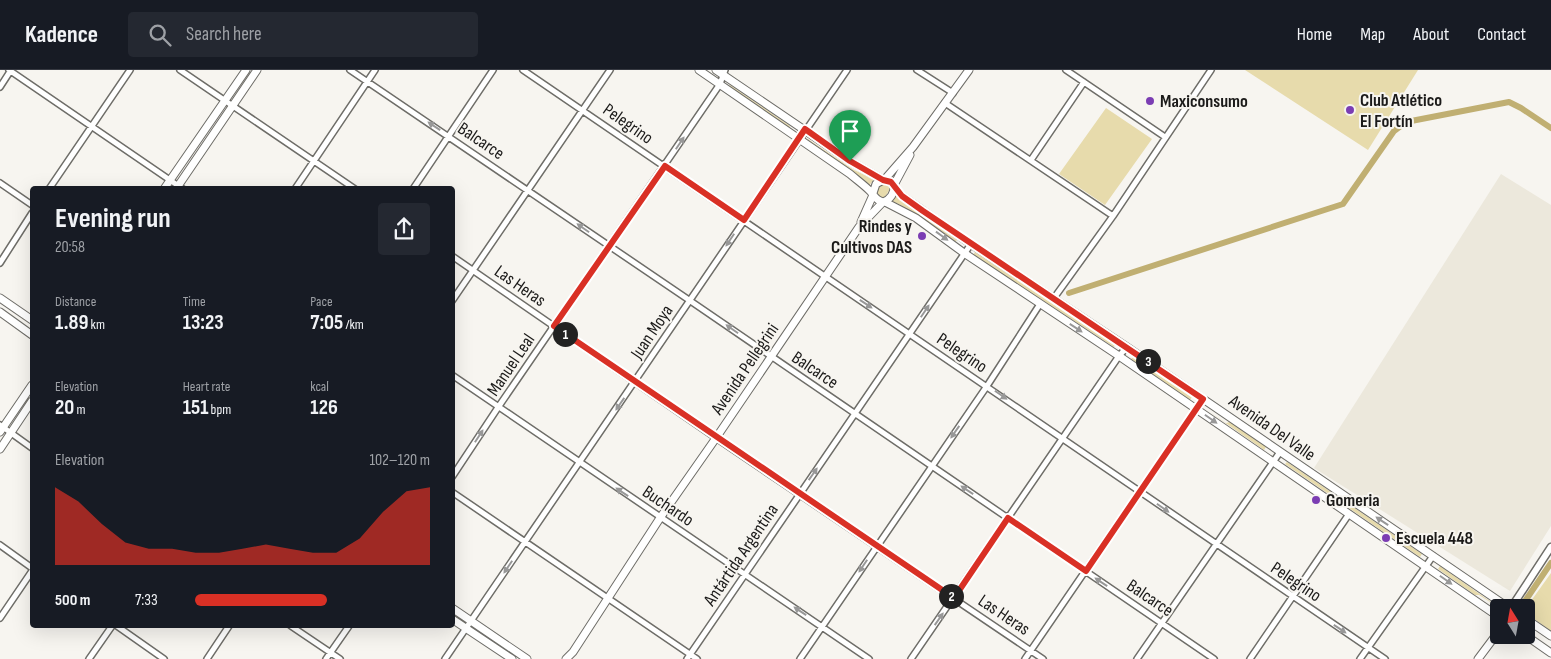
<!DOCTYPE html>
<html lang="en">
<head>
<meta charset="utf-8">
<style>
	body { margin:0; font-family:"Sofia Sans Condensed",sans-serif; background:#242831; color:#f1f3f6; height:100vh; display:flex; flex-direction:column; font-size:19px; white-space:nowrap }
	* { box-sizing:border-box; margin:0 }
	p { font-size:16px; color:#9ea1a6 }
	.icon { flex:none; width:28px; height:28px; fill:none; stroke:currentColor; stroke-width:2; stroke-linecap:round; stroke-linejoin:round }
	.map { position:relative; flex:1; overflow:hidden }
	.sheet { position:absolute; left:30px; top:116px; width:425px; height:442px; display:flex; flex-direction:column; background:#171b24; border-radius:5px; box-shadow:0 5px 20px #0002 }
	.sheet>* { flex:none }
	.needle { width:32px; rotate:349deg }
	.tools { position:absolute; left:1490px; top:529px; display:grid; gap:10px }
	.tools a { display:grid; place-items:center; width:45px; height:45px; border-radius:5px; background:#171b24; box-shadow:0 5px 20px #0002; font-size:25px }
	.pin { position:absolute; display:grid; place-items:center; width:42px; height:42px; color:#fff; margin:-51px -21px; border-radius:50% 50% 50% 0; rotate:-45deg; box-shadow:0 0 5px #0007 }
	.pin .icon { rotate:45deg }
	.km { position:absolute; width:25px; height:25px; margin:-12px; border-radius:50%; background:#222; color:#fff; font-size:14px; line-height:25px; text-align:center }
	.round { display:grid; place-items:center; flex:none; width:52px; height:52px; border-radius:5px; background:#242831 }
	.overview { display:flex; align-items:center; justify-content:space-between; height:85px; padding:0 25px }
	h1 { font-size:28px; font-weight:700; line-height:38px }
	.metrics { display:grid; grid-template-columns:repeat(3,1fr); gap:8px; height:85px; padding:5px 25px }
	.metrics div { display:grid; align-content:center }
	.metrics b { font-size:21px; font-weight:700 }
	.metrics small { font-size:14px; font-weight:400 }
	.metrics p { font-size:14px }
	.chart { height:140px; padding:10px 25px }
	.chart p { display:flex; justify-content:space-between }
	.chart svg { width:100%; height:90px; margin-top:5px; fill:#d93025; opacity:.7 }
	ul { padding:0 25px; list-style:none; font-size:16px }
	li { display:grid; grid-template-columns:80px 60px 1fr; align-items:center; height:38px }
	li i { height:12px; border-radius:6px; background:#d93025 }
	header { display:flex; align-items:center; gap:30px; box-sizing:border-box; height:70px; padding:0 25px; background:#171b24; border-bottom:1px solid #363941 }
	header strong { font-size:24px }
	nav { display:flex; gap:28px; margin-inline-start:auto; font-size:18px }
	.search { width:350px; height:45px; background:#242831; display:flex; align-items:center; gap:12px; box-sizing:border-box; padding:0 18px; border-radius:5px; color:#9ea1a6; font-size:19px }
	.map>svg:first-child { display:block }
	.built { fill:#ece8dc }
	.green { fill:#e7dbac }
	.lines { fill:none; stroke-linecap:round; stroke-linejoin:round }
	.canal { stroke:#c0af72; stroke-width:6 }
	.minor-casing { stroke:#6e6d68; stroke-width:8 }
	.tertiary-casing { stroke:#6e6d68; stroke-width:9 }
	.secondary-casing { stroke:#6e6d68; stroke-width:9 }
	.minor { stroke:#fff; stroke-width:5 }
	.tertiary { stroke:#fff; stroke-width:6 }
	.secondary { stroke:#fff; stroke-width:7 }
	.oneway { fill:#989898 }
	.route-casing { stroke:#fff; stroke-width:10 }
	.route { stroke:#d93025; stroke-width:6 }
	.poi-dot { fill:#7b3db3; stroke:#f7f5f0; stroke-width:2 }
	.labels { text-anchor:middle; dominant-baseline:central; stroke-width:4; stroke-linejoin:round; paint-order:stroke }
	.poi-label { font-size:18px; font-weight:bold; fill:#1b1a19; stroke:#f7f5f0; text-anchor:start }
	.street-label { font-size:18px; fill:#1b1a19; stroke:#f7f5f0 }
</style>
</head>
<body>
<header>
<strong>Kadence</strong>
<div class="search"><svg class="icon" aria-label="search" viewBox="0 0 24 24"><circle cx="10" cy="10" r="6"/><path d="M15 15l6 6"/></svg>Search here</div>
<nav><a>Home</a><a>Map</a><a>About</a><a>Contact</a></nav>
</header>
<div class="map">
<svg width="1551" height="589" viewBox="0 0 1551 589">
	<rect width="100%" height="100%" fill="#f7f5f0"/>
	<path class="built" d="M 1501,104 L 1551,135 L 1551,456 L 1510,521 L 1314,398 Z"/>
	<path class="green" d="M 1245,0 L 1418,0 L 1368,80 Z
		M 730,15 L 790,56 L 789,58 L 729,16 Z
		M 1106,38 L 1152,69 L 1105,135 L 1059,104 Z
		M 808,69 L 854,100 L 874,109 L 869,116 L 854,102 L 808,70 Z
		M 882,113 L 890,114 L 890,119 L 885,127 L 879,128 L 876,125 L 877,118 Z
		M 896,126 L 901,131 L 957,170 L 955,172 L 899,134 L 892,132 Z
		M 975,182 L 1115,275 L 1114,277 L 973,185 Z
		M 1133,287 L 1192,327 L 1190,330 L 1131,289 Z
		M 1207,340 L 1226,353 L 1230,352 L 1266,377 L 1264,380 Z
		M 1287,392 L 1422,484 L 1420,487 L 1285,394 Z
		M 1440,496 L 1498,537 L 1479,525 L 1475,525 L 1438,499 Z
		M 1551,503 L 1551,561 L 1526,543 L 1526,538 Z"/>
	<g class="lines">
		<path class="canal" d="M 1069,223 L 1343,134 L 1394,61 L 1406,52 L 1509,32 L 1521,38 L 1551,58
			M 1521,537 L 1551,493"/>
		<defs>
			<path id="minor" d="M 9,0 L 183,119
				M 180,0 L 355,119
				M 350,0 L 689,230 L 1214,589
				M 523,0 L 1385,589
				M 917,0 L 953,23
				M 1066,0 L 1165,67
				M 0,17 L 11,0
				M 945,33 L 1113,146
				M 1031,90 L 1084,12
				M 0,113 L 32,135
				M 49,119 L 130,0
				M 295,119 L 375,0
				M 413,119 L 493,0
				M 452,186 L 716,368 L 1043,589
				M 0,193 L 32,143
				M 1054,228 L 1113,146 L 1211,0
				M 452,231 L 610,0
				M 452,305 L 869,589
				M 0,355 L 32,378
				M 452,407 L 499,336 L 720,14 L 725,0
				M 452,422 L 697,589
				M 0,475 L 32,498
				M 0,548 L 32,501
				M 117,556 L 164,589
				M 291,556 L 340,589
				M 89,589 L 112,556
				M 207,589 L 229,556
				M 326,589 L 349,556
				M 445,589 L 847,0
				M 687,589 L 971,174
				M 800,589 L 987,316 L 1040,234
				M 911,589 L 1119,286 L 1127,277
				M 1025,589 L 1203,329
				M 1137,589 L 1280,382
				M 1250,589 L 1349,444
				M 1360,589 L 1433,486"/>
			<path id="tertiary" d="M 1511,538 L 1551,477"/>
			<path id="secondary" d="M 699,0 L 850,104 C 857,110 864,115 870,121 C 875,126 875,130 883,132 C 890,130 895,123 894,115 L 891,112 L 883,110 L 876,114 L 873,123
				M 716,0 L 850,91 L 883,110
				M 885,109 L 913,77 L 969,0
				M 894,115 L 910,85
				M 895,118 L 902,126 L 971,174 L 1127,277 L 1509,538
				M 164,119 L 246,0
				M 176,119 L 257,0
				M 885,132 L 916,148 L 964,183 L 1119,286 L 1499,547
				M 861,152 L 873,125
				M 0,228 L 32,250
				M 0,242 L 32,265
				M 0,362 L 32,315
				M 0,379 L 32,331
				M 452,538 L 527,589
				M 452,549 L 512,589
				M 1526,549 L 1551,566
				M 1525,565 L 1551,583
				M 566,589 L 573,582 L 660,448 L 716,368 L 859,157 L 883,132
				M 1478,589 L 1499,561"/>
		</defs>
		<use href="#minor" class="minor-casing"/>
		<use href="#tertiary" class="tertiary-casing"/>
		<use href="#secondary" class="secondary-casing"/>
		<use href="#minor" class="minor"/>
		<use href="#tertiary" class="tertiary"/>
		<use href="#secondary" class="secondary"/>
	</g>
	<defs><path id="oneway-solid" d="M-6-.8H1V-3.2L6.5 0L1 3.2V.8H-6Z" transform="scale(1.25)"/></defs>
	<g class="oneway">
		<use href="#oneway-solid" transform="translate(434 56) rotate(-146)"/>
		<use href="#oneway-solid" transform="translate(680 73) rotate(-56)"/>
		<use href="#oneway-solid" transform="translate(583 158) rotate(-145)"/>
		<use href="#oneway-solid" transform="translate(942 166) rotate(36)"/>
		<use href="#oneway-solid" transform="translate(730 170) rotate(124)"/>
		<use href="#oneway-solid" transform="translate(866 234) rotate(34)"/>
		<use href="#oneway-solid" transform="translate(925 241) rotate(-56)"/>
		<use href="#oneway-solid" transform="translate(1076 258) rotate(33)"/>
		<use href="#oneway-solid" transform="translate(732 259) rotate(-145)"/>
		<use href="#oneway-solid" transform="translate(1001 325) rotate(35)"/>
		<use href="#oneway-solid" transform="translate(620 334) rotate(125)"/>
		<use href="#oneway-solid" transform="translate(1211 349) rotate(35)"/>
		<use href="#oneway-solid" transform="translate(955 362) rotate(125)"/>
		<use href="#oneway-solid" transform="translate(479 366) rotate(-57)"/>
		<use href="#oneway-solid" transform="translate(813 404) rotate(-55)"/>
		<use href="#oneway-solid" transform="translate(967 420) rotate(-146)"/>
		<use href="#oneway-solid" transform="translate(622 422) rotate(-146)"/>
		<use href="#oneway-solid" transform="translate(1163 438) rotate(35)"/>
		<use href="#oneway-solid" transform="translate(1382 451) rotate(-146)"/>
		<use href="#oneway-solid" transform="translate(863 496) rotate(124)"/>
		<use href="#oneway-solid" transform="translate(508 497) rotate(124)"/>
		<use href="#oneway-solid" transform="translate(1446 510) rotate(35)"/>
		<use href="#oneway-solid" transform="translate(1101 512) rotate(-146)"/>
		<use href="#oneway-solid" transform="translate(800 541) rotate(-146)"/>
		<use href="#oneway-solid" transform="translate(939 549) rotate(-55)"/>
		<use href="#oneway-solid" transform="translate(1340 559) rotate(34)"/>
	</g>
	<g class="lines">
		<defs>
			<path id="route" d="M 805,59 L 850,91 L 883,110 L 891,112 L 902,126 L 923,141 L 1203,329 L 1086,501 L 1008,448 L 954,528 L 554,256 L 665,96 L 744,150 Z"/>
		</defs>
		<use href="#route" class="route-casing"/>
		<use href="#route" class="route"/>
	</g>
	<g class="poi-dot">
		<circle cx="1150" cy="31" r="5"/>
		<circle cx="1350" cy="40" r="5"/>
		<circle cx="922" cy="166" r="5"/>
		<circle cx="1316" cy="430" r="5"/>
		<circle cx="1386" cy="468" r="5"/>
	</g>
	<g class="labels">
		<g class="poi-label">
			<text x="1360" y="30">Club Atlético<tspan x="1360" dy="21">El Fortín</tspan></text>
			<text x="1160" y="31">Maxiconsumo</text>
			<text x="912" y="156" text-anchor="end">Rindes y<tspan x="912" dy="21">Cultivos DAS</tspan></text>
			<text x="1326" y="430">Gomeria</text>
			<text x="1396" y="468">Escuela 448</text>
		</g>
		<g class="street-label">
			<text transform="translate(628 54) rotate(35)">Pelegrino</text>
			<text transform="translate(481 71) rotate(34)">Balcarce</text>
			<text transform="translate(520 216) rotate(35)">Las Heras</text>
			<text transform="translate(652 262) rotate(-56)">Juan Moya</text>
			<text transform="translate(962 283) rotate(34)">Pelegrino</text>
			<text transform="translate(511 295) rotate(-56)">Manuel Leal</text>
			<text transform="translate(745 299) rotate(-56)">Avenida Pellegrini</text>
			<text transform="translate(815 300) rotate(34)">Balcarce</text>
			<text transform="translate(1272 358) rotate(35)">Avenida Del Valle</text>
			<text transform="translate(668 436) rotate(34)">Buchardo</text>
			<text transform="translate(741 485) rotate(-56)">Antártida Argentina</text>
			<text transform="translate(1296 512) rotate(34)">Pelegrino</text>
			<text transform="translate(1150 528) rotate(34)">Balcarce</text>
			<text transform="translate(1004 545) rotate(34)">Las Heras</text>
		</g>
	</g>
</svg>
<div class="tools">
<a><svg class="needle" viewBox="-14 -14 28 28"><path d="M0-13l5 13h-10z" fill="#e53935"/><path d="M0 13l5-13h-10z" fill="#9ea1a6"/></svg></a>
</div>
<div class="pin" style="left:850px;top:91px;background:#1e9e55"><svg class="icon" aria-label="arrive" viewBox="0 0 24 24"><path d="M6 21V4h12l-3 4 3 4H6"/></svg></div>
<b class="km" style="left:565px;top:264px">1</b>
<b class="km" style="left:951px;top:526px">2</b>
<b class="km" style="left:1148px;top:291px">3</b>
<section class="sheet">
<div class="overview"><div><h1>Evening run</h1><p>20:58</p></div><a class="round"><svg class="icon" aria-label="share" viewBox="0 0 24 24"><path d="M12 15V3M7 8l5-5 5 5M5 13v7h14v-7"/></svg></a></div>
<div class="metrics">
<div><p>Distance</p><b>1.89<small> km</small></b></div>
<div><p>Time</p><b>13:23</b></div>
<div><p>Pace</p><b>7:05<small> /km</small></b></div>
</div>
<div class="metrics">
<div><p>Elevation</p><b>20<small> m</small></b></div>
<div><p>Heart rate</p><b>151<small> bpm</small></b></div>
<div><p>kcal</p><b>126</b></div>
</div>
<div class="chart"><p><span>Elevation</span>102–120 m</p>
<svg viewBox="0 0 160 44" preserveAspectRatio="none"><path d="M0 44V6L10 13L20 24L30 33L40 36L50 36L60 38L70 38L80 36L90 34L100 36L110 38L120 38L130 31L140 18L150 8L160 6V44z"/></svg>
</div>
<ul>
<li><b>500 m</b>7:33<i style="width:56%"></i></li>
</ul>
</section>
</div>
</body>
</html>
